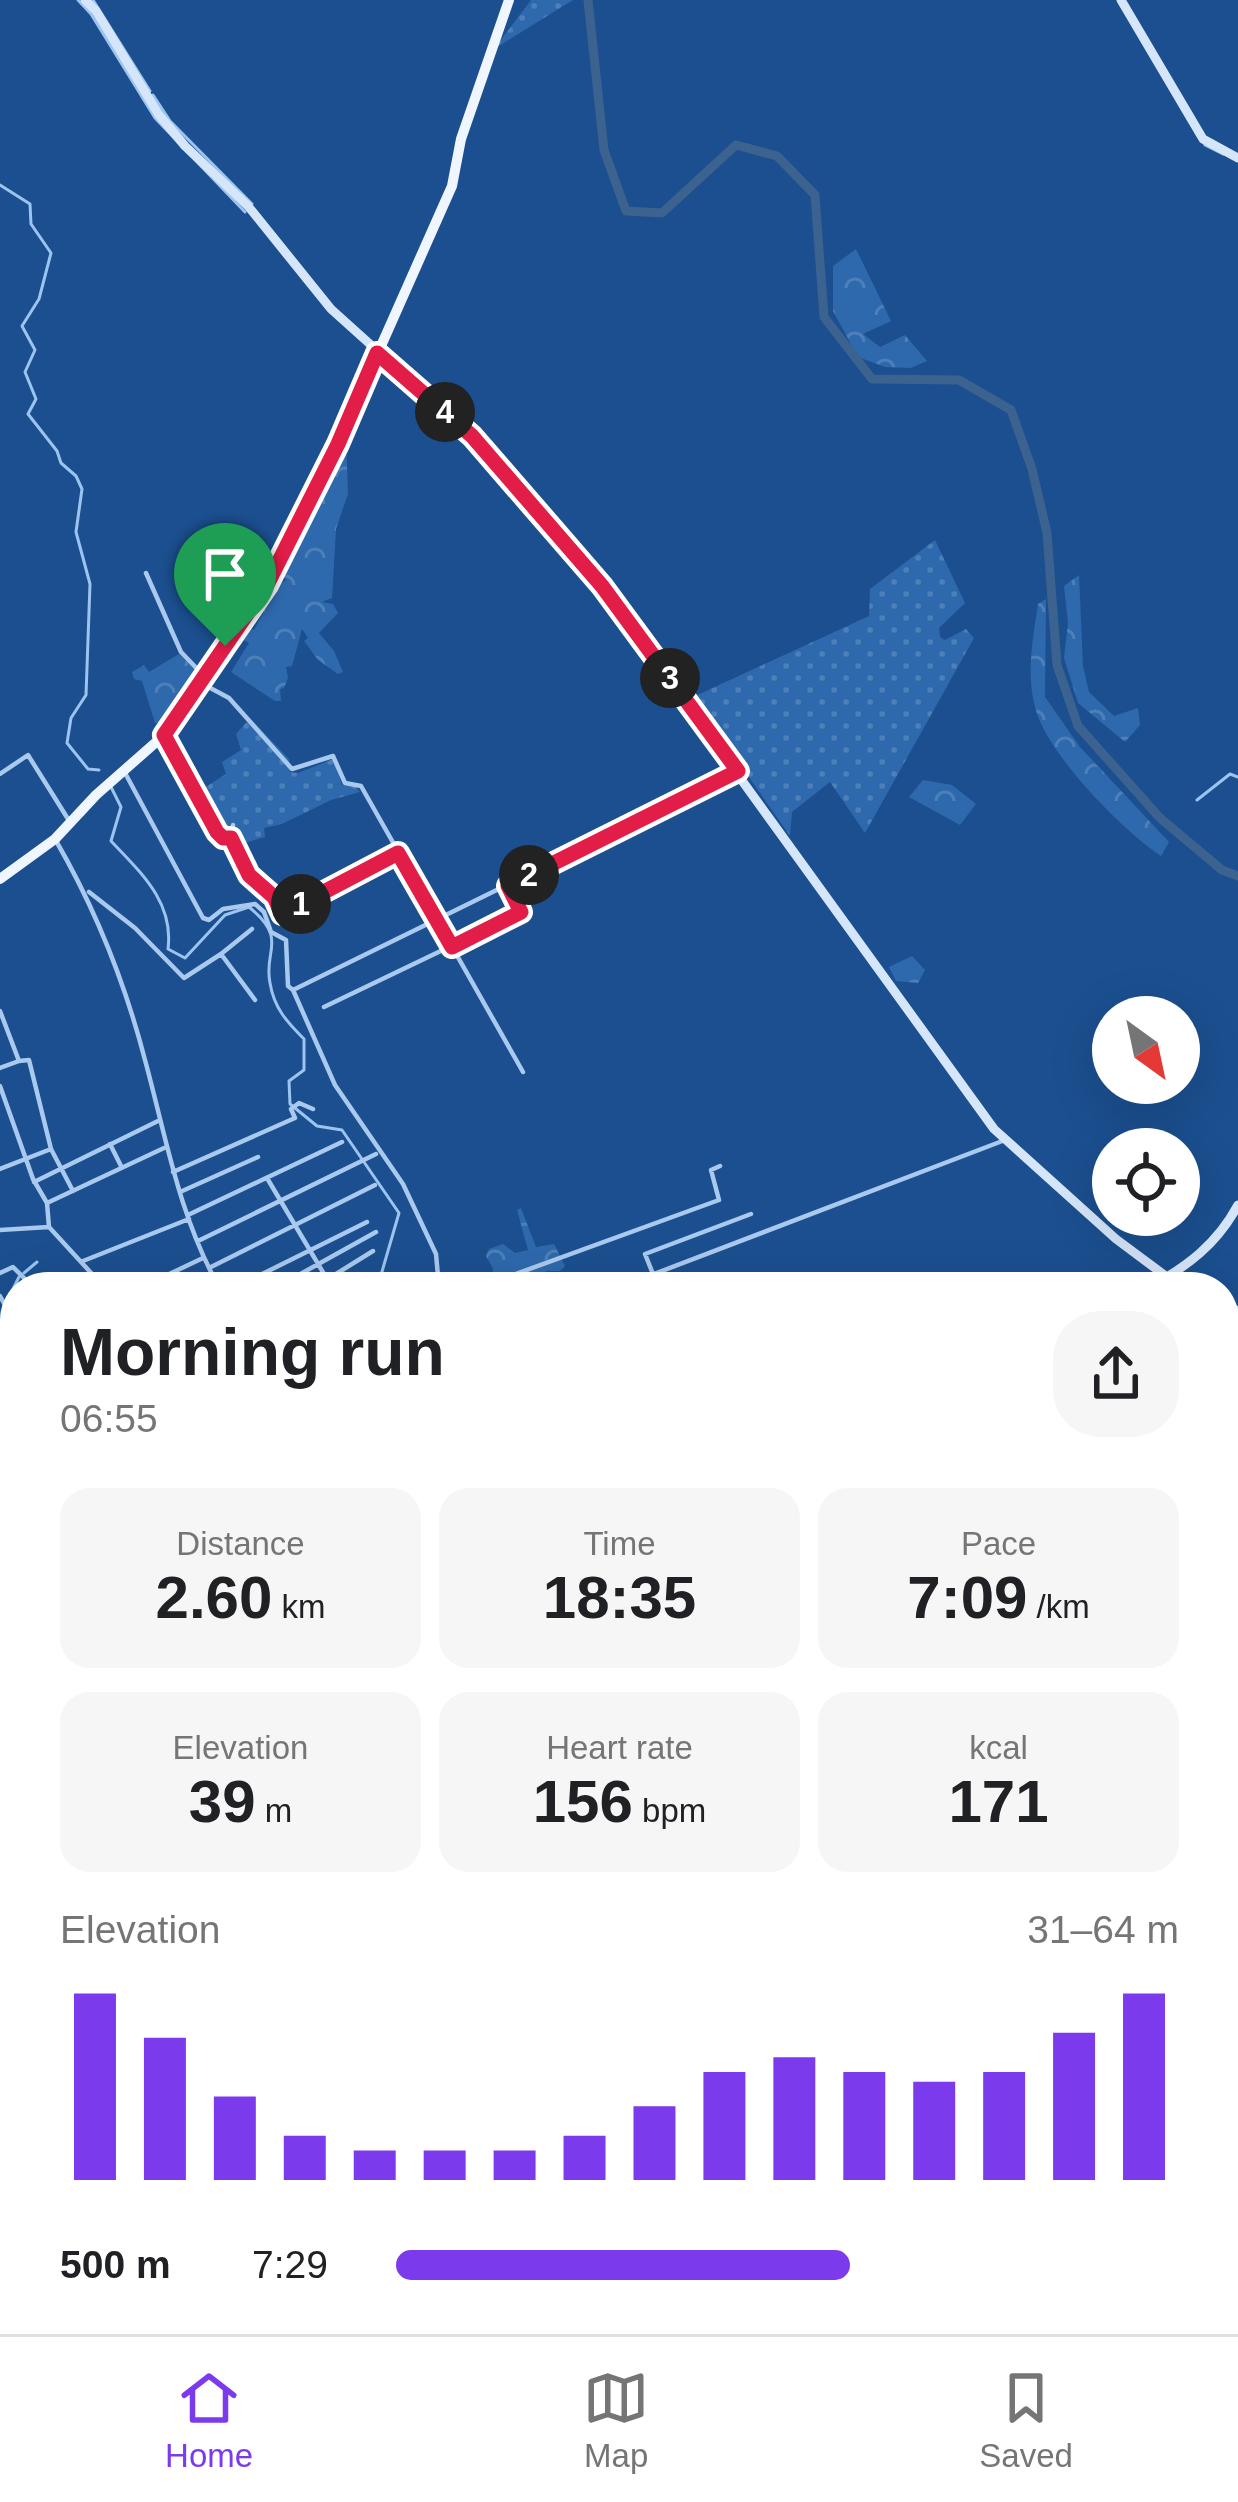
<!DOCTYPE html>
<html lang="en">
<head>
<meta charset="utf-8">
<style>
	body { margin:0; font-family:Helvetica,sans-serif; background:#f6f6f6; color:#202124; height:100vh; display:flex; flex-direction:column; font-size:45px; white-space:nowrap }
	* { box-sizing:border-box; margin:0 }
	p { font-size:39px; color:#757577 }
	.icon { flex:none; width:66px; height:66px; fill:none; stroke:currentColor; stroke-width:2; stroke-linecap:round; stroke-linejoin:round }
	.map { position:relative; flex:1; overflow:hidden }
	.drawer { position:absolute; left:0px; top:1272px; width:1239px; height:1062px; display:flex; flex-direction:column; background:#fff; border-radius:48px 48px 0 0; box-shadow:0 12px 48px #0002 }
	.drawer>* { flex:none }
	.needle { width:78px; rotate:147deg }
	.fabs { position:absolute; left:1092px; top:996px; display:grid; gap:24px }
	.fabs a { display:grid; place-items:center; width:108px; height:108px; border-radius:50%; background:#fff; box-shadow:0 12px 48px #0002; font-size:60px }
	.pin { position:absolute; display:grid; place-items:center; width:102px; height:102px; color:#fff; margin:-123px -51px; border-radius:50% 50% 50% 0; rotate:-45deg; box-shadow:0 0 12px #0007 }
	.pin .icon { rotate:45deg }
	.km { position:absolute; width:60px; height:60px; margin:-30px; border-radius:50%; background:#222; color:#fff; font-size:33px; line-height:60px; text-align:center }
	.round { display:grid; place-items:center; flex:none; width:126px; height:126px; border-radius:48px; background:#f6f6f6 }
	.headline { display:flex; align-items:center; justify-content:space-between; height:204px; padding:0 60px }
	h1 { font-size:66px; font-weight:700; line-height:90px }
	.metrics { display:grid; grid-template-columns:repeat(3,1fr); gap:18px; height:204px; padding:12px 60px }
	.metrics div { display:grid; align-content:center; border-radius:30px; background:#f6f6f6; text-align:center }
	.metrics b { font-size:60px; font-weight:700 }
	.metrics small { font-size:33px; font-weight:400 }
	.metrics p { font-size:33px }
	.chart { height:336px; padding:24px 60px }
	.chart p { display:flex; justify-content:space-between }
	.chart svg { width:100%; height:216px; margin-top:12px; stroke:#7c3aed; stroke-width:6 }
	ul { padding:0 60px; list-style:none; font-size:39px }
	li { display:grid; grid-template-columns:192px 144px 1fr; align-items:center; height:90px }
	li i { height:30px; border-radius:15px; background:#7c3aed }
	.tabs { display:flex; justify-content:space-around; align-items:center; height:168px; border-top:3px solid #e0e0e0; background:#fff; font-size:33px; color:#757577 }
	.tabs a { display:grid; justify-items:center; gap:6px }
	.tabs .on { color:#7c3aed }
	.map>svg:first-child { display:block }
	.grass { fill:url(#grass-dots) }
	.forest { fill:url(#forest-crowns) }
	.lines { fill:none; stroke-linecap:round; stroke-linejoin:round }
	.stream { stroke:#9cc4f0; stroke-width:3 }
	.canal { stroke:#3c6290; stroke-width:6 }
	.river { stroke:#3c6290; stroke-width:9 }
	.street { stroke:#a9c9ee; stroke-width:4.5 }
	.secondary { stroke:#d6e6fa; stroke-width:9 }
	.primary { stroke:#f0f6ff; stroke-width:10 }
	.route-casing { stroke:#fff; stroke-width:24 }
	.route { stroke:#e11d48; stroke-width:15 }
</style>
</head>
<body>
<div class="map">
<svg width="1238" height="2334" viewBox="0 0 1238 2334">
	<defs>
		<pattern id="grass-dots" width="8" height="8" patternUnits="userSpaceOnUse" patternTransform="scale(3)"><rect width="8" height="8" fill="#2e69ad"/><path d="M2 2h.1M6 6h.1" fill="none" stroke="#4d80b9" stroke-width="1.8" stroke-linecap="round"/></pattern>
		<pattern id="forest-crowns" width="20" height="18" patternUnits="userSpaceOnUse" patternTransform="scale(3)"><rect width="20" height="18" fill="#2e69ad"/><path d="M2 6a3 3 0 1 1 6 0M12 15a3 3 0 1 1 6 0" fill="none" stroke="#4d80b9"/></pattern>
	</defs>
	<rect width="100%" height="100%" fill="#1b4f8f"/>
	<path class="grass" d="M 531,0 L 573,0 L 494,49 Z
		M 935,540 L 965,603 L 939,628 L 940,637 L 945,640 L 966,629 L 974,638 L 865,833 L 830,782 L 792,812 L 790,836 L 693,697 L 869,616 L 870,589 Z
		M 250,718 L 289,759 L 290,772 L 298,773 L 333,759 L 342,785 L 356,787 L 360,792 L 331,800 L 282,824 L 264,828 L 265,837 L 241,844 L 236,827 L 230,828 L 229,835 L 220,832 L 198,792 L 226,774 L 222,762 L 241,750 L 236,734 Z"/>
	<path class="forest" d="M 856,249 L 891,321 L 863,334 L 880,347 L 905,335 L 927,361 L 911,368 L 885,367 L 858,357 L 833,311 L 833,266 Z
		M 346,438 L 348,494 L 336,529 L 332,598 L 322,602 L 333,604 L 338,613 L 319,633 L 334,651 L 343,672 L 338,674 L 318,660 L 304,641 L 308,638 L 302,629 L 292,666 L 286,667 L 288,678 L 284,688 L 280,689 L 281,701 L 275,701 L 231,672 L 249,643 L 237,636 L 245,625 L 254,630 L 276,587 L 286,580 L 280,573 Z
		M 1079,575 L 1083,666 L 1089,692 L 1114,716 L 1138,708 L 1140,725 L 1125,742 L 1078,703 L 1064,658 L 1068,623 L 1064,586 Z
		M 1046,599 L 1045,697 L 1080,747 L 1169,842 L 1161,856 C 1122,830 1046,753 1035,707 C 1026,673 1033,638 1038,604 Z
		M 179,654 L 198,672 L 168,726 L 155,723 L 142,681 L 134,679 L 132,672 L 144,665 L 149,672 Z
		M 923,780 L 952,785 L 976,804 L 960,825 L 909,797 Z
		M 912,956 L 925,970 L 918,983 L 896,981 L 889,967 Z
		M 521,1208 L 536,1247 L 554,1244 L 565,1266 L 560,1271 L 546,1271 L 549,1287 L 491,1287 L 493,1269 L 486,1256 L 489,1249 L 503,1244 L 515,1253 L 528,1250 L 517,1210 Z"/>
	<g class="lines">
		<path class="stream" d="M 78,0 L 91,14 L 155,118 L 245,212
			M 93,0 L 150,91
			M 153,95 L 170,121 L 252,204
			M 1205,145 L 1223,154
			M 0,185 L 30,204 L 31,224 L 51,253 L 39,299 L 22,326 L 35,350 L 25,372 L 36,399 L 28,414 L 57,451 L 61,463 L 76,476 L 82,489 L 76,532 L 90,584 L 86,695 L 71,718 L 67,743 L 88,769 L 99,770
			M 111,787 L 121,807 L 111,841 C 141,873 174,902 168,949 L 185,958 L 225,915 L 249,907 C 289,940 263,950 270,983 C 274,1008 287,1022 304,1039 L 304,1070 L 289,1081 L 290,1104 L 317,1126 L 342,1130 L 399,1213 L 381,1275 L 382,1287
			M 1197,800 L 1230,774 L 1238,777
			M 24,1273 L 37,1262
			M 7,1301 L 19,1277
			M 1224,2289 L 1238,2282
			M 694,2319 L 696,2324
			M 1078,2319 L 1092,2334
			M 1148,2334 L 1173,2319"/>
		<path class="canal" d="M 0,1960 L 15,2013
			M 111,2319 L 116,2334"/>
		<path class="river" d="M 588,0 L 604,150 L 626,211 L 662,213 L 736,145 L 777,156 L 815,195 L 824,317 L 872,379 L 959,380 L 1011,410 L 1032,469 L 1047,533 L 1057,665 L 1078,726 L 1160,818 L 1222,870 L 1238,876"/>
		<path class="street" d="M 146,573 L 181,652 L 204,676
			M 201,683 L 229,698 L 292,769 L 333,756 L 345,783 L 361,786 L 523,1072
			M 164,735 L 217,832 L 223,838 L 231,838 L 233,825
			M 124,771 L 203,918 L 209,920 L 223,909 L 255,904 L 264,912 L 271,932 L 286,940 L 288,986 L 293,990 L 335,1085 L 403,1184 L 436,1254 L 439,1287
			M 0,774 L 28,755 L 68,819
			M 55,839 C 95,908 125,983 145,1060 C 166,1137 179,1216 219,1287
			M 232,840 L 249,875 L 274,897 L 282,913
			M 89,892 L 135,928 L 184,978 L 221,954 L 255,1000
			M 279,914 L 398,853
			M 221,954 L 252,929
			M 293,990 L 733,774
			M 324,1007 L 522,912 L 508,886
			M 0,1011 L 19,1061 L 29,1060 L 51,1149 L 73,1191
			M 0,1068 L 19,1061
			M 0,1086 L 33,1179 L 47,1203
			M 110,1144 L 121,1166
			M 0,1169 L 51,1149
			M 173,1172 L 295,1118 L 291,1109 L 299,1103 L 313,1109
			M 267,1178 L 327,1279
			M 34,1182 L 158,1121
			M 180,1192 L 258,1157
			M 190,1214 L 342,1142
			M 49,1227 L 47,1203 L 164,1148
			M 0,1230 L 49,1227 L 104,1287
			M 198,1241 L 376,1154
			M 83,1261 L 189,1219
			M 209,1268 L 375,1185
			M 0,1273 L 13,1267 L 33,1287
			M 653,1274 L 645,1254 L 751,1214
			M 142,1287 L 203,1258
			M 236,1287 L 367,1222
			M 277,1287 L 376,1232
			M 315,1287 L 373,1251
			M 480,1287 L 719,1200 L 711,1170 L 720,1166
			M 620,1287 L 1005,1140
			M 0,1296 L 15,1323
			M 0,1405 L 9,1401
			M 0,1444 L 15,1438
			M 0,1491 L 15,1485
			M 0,1568 L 5,1580
			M 1,1582 L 9,1604
			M 0,1633 L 15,1629
			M 6,1970 L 15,1999
			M 1224,2097 L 1238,2093
			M 1224,2127 L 1238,2123
			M 115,2319 L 120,2334
			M 198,2319 L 203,2327 L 232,2319
			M 407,2319 L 412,2334
			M 482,2319 L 489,2334
			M 531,2319 L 541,2334
			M 714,2319 L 715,2320
			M 892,2319 L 896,2334
			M 944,2319 L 945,2334
			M 966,2319 L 969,2334
			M 1007,2319 L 1010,2334
			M 339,2334 L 383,2319"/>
		<path class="secondary" d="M 85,0 L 96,11 L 159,115 L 185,146 L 248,206 L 331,309 L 472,436 L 602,587 L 994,1129 L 1116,1239 L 1167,1277 L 1187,1287
			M 1121,0 L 1203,139 L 1238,158
			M 1149,1287 C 1187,1267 1217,1244 1238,1205
			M 1224,1304 L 1238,1311
			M 0,1972 L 15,1967
			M 0,1982 L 15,2030
			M 0,2011 L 13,2128 L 0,2182
			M 1224,2258 L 1238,2251
			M 103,2319 L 106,2334
			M 0,2321 L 2,2334
			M 134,2334 L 166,2319
			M 699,2334 L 733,2319"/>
		<path class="primary" d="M 0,879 L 55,839 L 96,795 L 171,729 L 247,616 L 280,560 L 326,470 L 452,186 L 461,139 L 509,0"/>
	</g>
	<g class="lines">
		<defs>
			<path id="route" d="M 377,353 L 472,436 L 602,586 L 738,771 L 508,886 L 521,912 L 452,947 L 398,853 L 282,914 L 274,897 L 249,875 L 231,838 L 223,838 L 217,832 L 164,735 L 267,585 L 338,444 Z"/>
		</defs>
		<use href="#route" class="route-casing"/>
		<use href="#route" class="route"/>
	</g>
</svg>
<div class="fabs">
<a><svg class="needle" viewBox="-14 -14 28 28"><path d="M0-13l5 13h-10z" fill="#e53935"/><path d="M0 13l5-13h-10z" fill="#757577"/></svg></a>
<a><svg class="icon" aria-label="locate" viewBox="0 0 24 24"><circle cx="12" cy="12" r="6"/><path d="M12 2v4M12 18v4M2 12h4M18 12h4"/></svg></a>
</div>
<div class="pin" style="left:225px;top:646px;background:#1e9e55"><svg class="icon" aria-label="arrive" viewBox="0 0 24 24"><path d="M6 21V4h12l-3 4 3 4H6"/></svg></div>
<b class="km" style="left:301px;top:904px">1</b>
<b class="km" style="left:529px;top:875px">2</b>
<b class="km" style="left:670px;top:678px">3</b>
<b class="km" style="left:445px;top:412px">4</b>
<section class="drawer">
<div class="headline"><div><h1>Morning run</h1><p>06:55</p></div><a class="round"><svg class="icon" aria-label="share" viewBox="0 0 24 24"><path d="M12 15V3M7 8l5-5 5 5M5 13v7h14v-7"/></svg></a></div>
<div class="metrics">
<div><p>Distance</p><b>2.60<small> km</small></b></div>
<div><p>Time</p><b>18:35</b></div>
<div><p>Pace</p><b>7:09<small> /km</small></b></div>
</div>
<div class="metrics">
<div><p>Elevation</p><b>39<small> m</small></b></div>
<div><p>Heart rate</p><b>156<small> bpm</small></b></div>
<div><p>kcal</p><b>171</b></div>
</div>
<div class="chart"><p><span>Elevation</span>31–64 m</p>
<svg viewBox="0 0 160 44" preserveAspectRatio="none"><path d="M5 44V6M15 44V15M25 44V27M35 44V35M45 44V38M55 44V38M65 44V38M75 44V35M85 44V29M95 44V22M105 44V19M115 44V22M125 44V24M135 44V22M145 44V14M155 44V6"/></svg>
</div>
<ul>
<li><b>500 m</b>7:29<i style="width:58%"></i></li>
</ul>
</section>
</div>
<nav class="tabs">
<a class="on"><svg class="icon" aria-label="home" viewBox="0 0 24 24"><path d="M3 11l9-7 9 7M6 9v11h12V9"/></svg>Home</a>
<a><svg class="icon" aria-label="map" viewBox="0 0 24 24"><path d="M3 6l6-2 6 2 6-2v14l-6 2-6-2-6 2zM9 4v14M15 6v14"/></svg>Map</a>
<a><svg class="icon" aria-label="saved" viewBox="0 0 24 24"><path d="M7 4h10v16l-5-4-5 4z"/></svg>Saved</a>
</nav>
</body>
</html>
